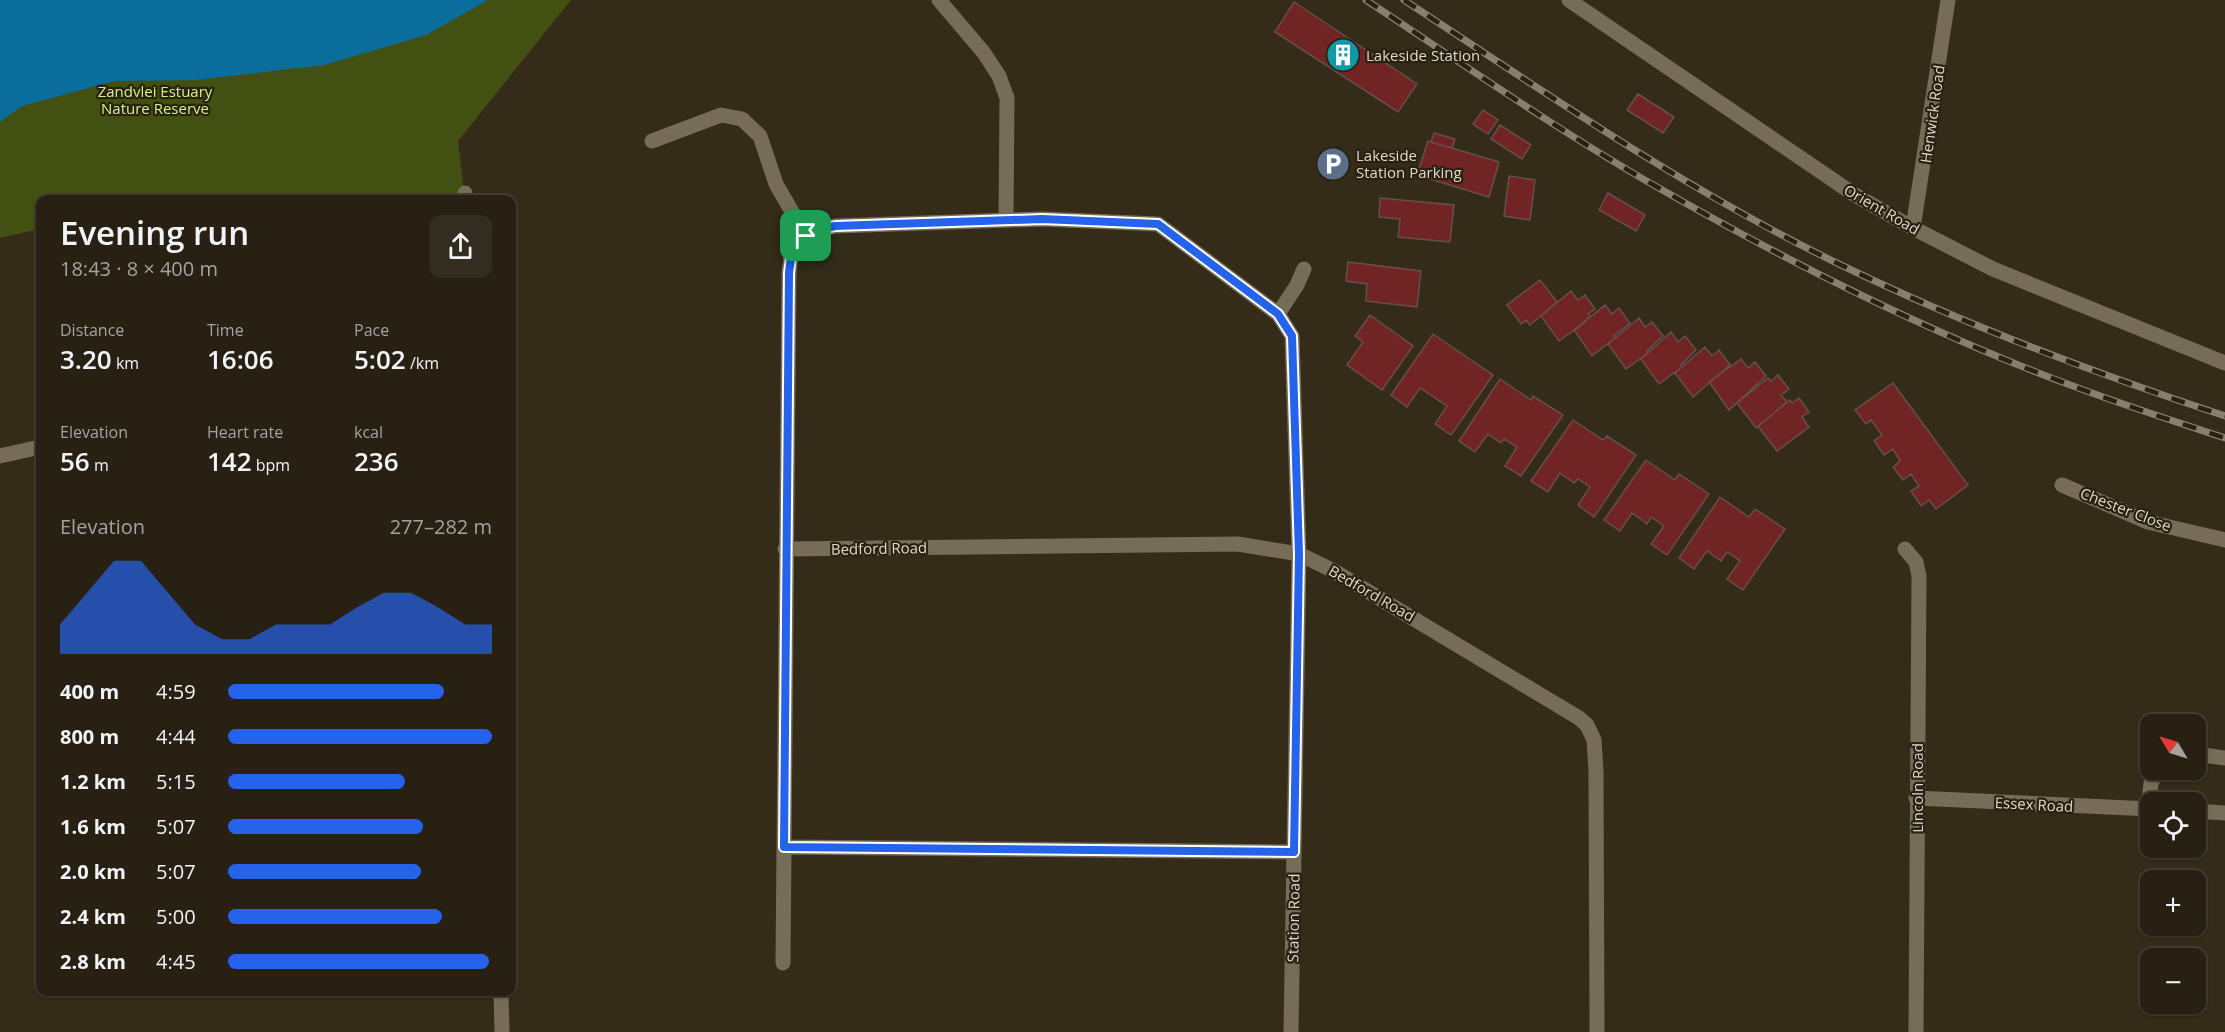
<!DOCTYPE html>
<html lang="en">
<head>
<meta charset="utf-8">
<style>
	body { margin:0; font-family:"Open Sans",sans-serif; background:#332d21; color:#f1f3f6; height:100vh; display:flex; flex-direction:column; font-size:22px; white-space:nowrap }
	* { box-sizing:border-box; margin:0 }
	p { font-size:20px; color:#a4a3a0 }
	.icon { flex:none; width:33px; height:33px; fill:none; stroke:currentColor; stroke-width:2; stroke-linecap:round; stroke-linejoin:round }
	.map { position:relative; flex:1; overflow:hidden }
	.sheet { position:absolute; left:36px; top:195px; width:480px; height:801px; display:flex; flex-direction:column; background:#272013; border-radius:12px; box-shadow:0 2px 4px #0004,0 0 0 2px #433e33 }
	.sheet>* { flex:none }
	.needle { width:39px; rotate:308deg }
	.tools { position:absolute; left:2140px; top:714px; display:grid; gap:12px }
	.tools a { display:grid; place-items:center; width:66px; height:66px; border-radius:12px; background:#272013; box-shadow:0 2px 4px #0004,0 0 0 2px #433e33; font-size:30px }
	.pin { position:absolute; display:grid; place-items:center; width:51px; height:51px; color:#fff; margin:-26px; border-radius:12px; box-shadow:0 3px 9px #0006 }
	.round { display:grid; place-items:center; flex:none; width:63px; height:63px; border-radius:12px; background:#332d21 }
	.summary { display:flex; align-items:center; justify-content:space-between; height:102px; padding:0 24px }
	h1 { font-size:33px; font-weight:600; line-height:45px }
	.figures { display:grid; grid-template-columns:repeat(3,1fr); gap:9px; height:102px; padding:6px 24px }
	.figures div { display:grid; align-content:center }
	.figures b { font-size:26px; font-weight:600 }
	.figures small { font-size:16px; font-weight:400 }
	.figures p { font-size:16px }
	.chart { height:168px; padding:12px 24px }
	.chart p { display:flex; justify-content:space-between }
	.chart svg { width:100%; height:108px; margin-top:6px; fill:#2563eb; opacity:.7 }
	ul { padding:0 24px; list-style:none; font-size:20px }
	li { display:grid; grid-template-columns:96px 72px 1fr; align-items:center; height:45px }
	li i { height:15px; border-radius:8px; background:#2563eb }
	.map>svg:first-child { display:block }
	.green { fill:#425111 }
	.water { fill:#0b6d9c }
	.building { fill:#712424; stroke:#674f4d; stroke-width:1.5 }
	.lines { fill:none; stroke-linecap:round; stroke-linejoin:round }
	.service { stroke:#766c58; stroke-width:15 }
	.minor { stroke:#766c58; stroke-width:15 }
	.rail-casing { stroke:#878071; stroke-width:7 }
	.rail { stroke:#2a2210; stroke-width:4.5; stroke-dasharray:14; stroke-linecap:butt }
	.route-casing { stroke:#fff; stroke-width:12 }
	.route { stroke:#2563eb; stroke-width:8 }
	.labels { text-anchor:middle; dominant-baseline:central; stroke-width:4.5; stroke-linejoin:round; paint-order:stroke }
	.poi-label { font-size:15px; fill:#dfd9ce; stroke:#2a2210; text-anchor:start }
	.park-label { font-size:15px; fill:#d4f387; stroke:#2a2210 }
	.street-label { font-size:15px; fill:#dfd9ce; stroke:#2a2210 }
</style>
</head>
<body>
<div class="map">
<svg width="2225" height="1032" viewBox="0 0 2225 1032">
	<rect width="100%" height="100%" fill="#342b19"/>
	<path class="green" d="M 0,0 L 571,0 L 458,141 L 465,199 L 40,200 L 40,229 L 0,238 Z"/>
	<path class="water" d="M 0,0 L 488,0 L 426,35 L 324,65 L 196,80 L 114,81 L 22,106 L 0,122 Z"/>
	<path class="building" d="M 1294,2 L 1417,84 L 1398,112 L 1275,32 Z
		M 1638,94 L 1674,117 L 1663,133 L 1627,110 Z
		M 1483,110 L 1498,120 L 1488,134 L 1473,124 Z
		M 1500,125 L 1531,145 L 1522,159 L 1491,139 Z
		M 1434,133 L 1455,139 L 1452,148 L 1431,142 Z
		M 1428,141 L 1499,162 L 1489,197 L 1417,175 Z
		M 1509,176 L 1535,180 L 1530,220 L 1504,216 Z
		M 1608,193 L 1645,215 L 1636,231 L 1599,210 Z
		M 1380,198 L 1454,205 L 1450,242 L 1398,237 L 1400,219 L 1379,217 Z
		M 1348,262 L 1421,271 L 1417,307 L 1366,301 L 1367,284 L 1346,281 Z
		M 1540,280 L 1557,302 L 1530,325 L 1526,320 L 1521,324 L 1507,305 Z
		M 1571,291 L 1578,300 L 1585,295 L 1595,309 L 1588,314 L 1590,316 L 1583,324 L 1559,341 L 1541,316 Z
		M 1605,305 L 1612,314 L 1619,308 L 1630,323 L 1614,336 L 1615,338 L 1592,356 L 1574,330 Z
		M 1370,315 L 1413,346 L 1382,390 L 1347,365 L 1363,342 L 1355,336 Z
		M 1639,318 L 1645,327 L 1652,322 L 1663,336 L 1647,351 L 1648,353 L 1626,369 L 1608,344 Z
		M 1671,332 L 1678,342 L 1685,336 L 1696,350 L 1681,365 L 1682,367 L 1659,384 L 1641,359 Z
		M 1433,334 L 1493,375 L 1451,435 L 1435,424 L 1447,406 L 1420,388 L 1407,407 L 1391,395 Z
		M 1705,347 L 1712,356 L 1719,350 L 1730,365 L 1693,397 L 1675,373 Z
		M 1741,359 L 1748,368 L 1755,362 L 1766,376 L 1729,410 L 1709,382 Z
		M 1778,375 L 1789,389 L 1781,395 L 1787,402 L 1756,428 L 1737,403 L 1768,378 L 1771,381 Z
		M 1500,379 L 1531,400 L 1533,396 L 1563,415 L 1521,476 L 1505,466 L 1517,447 L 1504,439 L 1501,443 L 1488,434 L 1475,452 L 1459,441 Z
		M 1893,383 L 1968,485 L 1936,509 L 1929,500 L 1921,506 L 1911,491 L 1919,486 L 1911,474 L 1903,480 L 1893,467 L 1900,461 L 1893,449 L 1884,455 L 1874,441 L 1882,435 L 1871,420 L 1866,424 L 1855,410 Z
		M 1799,398 L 1809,412 L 1802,417 L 1809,427 L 1777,451 L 1758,426 L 1790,400 L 1792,403 Z
		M 1573,420 L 1603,440 L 1607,436 L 1636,455 L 1594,517 L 1578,505 L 1590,487 L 1578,479 L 1574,483 L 1560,473 L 1548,492 L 1531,481 Z
		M 1646,460 L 1675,480 L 1679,474 L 1709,494 L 1667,555 L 1651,544 L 1664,526 L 1651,517 L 1647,524 L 1632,513 L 1620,531 L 1604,520 Z
		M 1720,497 L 1749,517 L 1755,509 L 1785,529 L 1743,590 L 1727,579 L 1740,561 L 1727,552 L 1721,561 L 1707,551 L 1694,569 L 1679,558 Z"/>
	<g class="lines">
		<path class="service" d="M 939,0 L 984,53 L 999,76 L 1007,98 L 1006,220
			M 652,141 L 721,115 L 742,119 L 760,136 L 776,184 L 806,236
			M 1278,314 L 1297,285 L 1304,269
			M 2196,754 L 2225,758
			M 2148,809 L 2151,783 L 2158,770"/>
		<path class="minor" d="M 1569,0 L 1855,195 L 1913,228 L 1993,269 L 2225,363
			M 465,193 L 465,200
			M 1913,228 L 1948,0
			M 0,456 L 40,447
			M 2062,485 L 2148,522 L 2225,540
			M 785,549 L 1238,544 L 1299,554 L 1334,571 L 1579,718 L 1587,725 L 1594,740 L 1596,771 L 1597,1032
			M 1905,549 L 1916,562 L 1919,576 L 1916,1032
			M 1916,798 L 2151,809
			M 2196,811 L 2225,813
			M 784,847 L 1294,852
			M 783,963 L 789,273 L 792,249 L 814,231 L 835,226 L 1042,219 L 1158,224 L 1278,314 L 1292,336 L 1299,554 L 1291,1032
			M 501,992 L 502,1032"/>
		<defs>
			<path id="rail" d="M 1366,0 C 1461,63 1559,131 1657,187 C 1790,263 1929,333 2073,386 C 2123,405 2174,421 2225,438
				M 1404,0 C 1546,93 1687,191 1841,265 C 1965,325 2094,373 2225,416"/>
		</defs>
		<use href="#rail" class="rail-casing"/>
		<use href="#rail" class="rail"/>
	</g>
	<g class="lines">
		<defs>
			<path id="route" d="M 1042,219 L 1158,224 L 1278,314 L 1292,336 L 1299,554 L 1294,852 L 784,847 L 789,273 L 792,249 L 814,231 L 835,226 Z"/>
		</defs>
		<use href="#route" class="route-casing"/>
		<use href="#route" class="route"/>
	</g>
	<defs>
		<symbol id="building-disc" viewBox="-11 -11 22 22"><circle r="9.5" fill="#0f9aa8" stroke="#2a2210"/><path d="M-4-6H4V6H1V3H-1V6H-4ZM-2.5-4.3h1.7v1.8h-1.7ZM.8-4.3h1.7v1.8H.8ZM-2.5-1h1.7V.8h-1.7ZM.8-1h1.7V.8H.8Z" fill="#fff"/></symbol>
		<symbol id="parking-disc" viewBox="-11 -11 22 22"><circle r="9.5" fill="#5c6f8a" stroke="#2a2210"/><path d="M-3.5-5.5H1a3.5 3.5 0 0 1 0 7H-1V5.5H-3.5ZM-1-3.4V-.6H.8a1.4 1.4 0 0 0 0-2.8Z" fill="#fff"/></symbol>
	</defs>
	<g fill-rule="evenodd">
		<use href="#building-disc" x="1324" y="36" width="38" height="38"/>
		<use href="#parking-disc" x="1314" y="145" width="38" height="38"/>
	</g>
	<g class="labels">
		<g class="poi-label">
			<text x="1366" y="55">Lakeside Station</text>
			<text x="1356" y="155">Lakeside<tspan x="1356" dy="17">Station Parking</tspan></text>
		</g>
		<g class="park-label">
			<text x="155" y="91">Zandvlei Estuary<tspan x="155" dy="17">Nature Reserve</tspan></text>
		</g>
		<g class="street-label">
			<text transform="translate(1932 114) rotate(-82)">Henwick Road</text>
			<text transform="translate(1882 209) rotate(30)">Orient Road</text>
			<text transform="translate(2126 509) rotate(21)">Chester Close</text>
			<text transform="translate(879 548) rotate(-1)">Bedford Road</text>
			<text transform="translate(1372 593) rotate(30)">Bedford Road</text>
			<text transform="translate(1917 788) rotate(-90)">Lincoln Road</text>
			<text transform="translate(2034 804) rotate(3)">Essex Road</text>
			<text transform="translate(1293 918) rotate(-89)">Station Road</text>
		</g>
	</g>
</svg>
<div class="tools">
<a><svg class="needle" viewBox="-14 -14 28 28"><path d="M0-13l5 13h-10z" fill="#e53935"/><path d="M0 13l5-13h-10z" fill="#a4a3a0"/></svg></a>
<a><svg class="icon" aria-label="locate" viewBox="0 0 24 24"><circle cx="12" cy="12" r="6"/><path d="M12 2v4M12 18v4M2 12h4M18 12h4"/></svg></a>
<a>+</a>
<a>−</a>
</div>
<div class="pin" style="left:806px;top:236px;background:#1e9e55"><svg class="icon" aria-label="arrive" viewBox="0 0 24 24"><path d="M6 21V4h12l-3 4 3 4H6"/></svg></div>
<section class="sheet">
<div class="summary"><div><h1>Evening run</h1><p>18:43 · 8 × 400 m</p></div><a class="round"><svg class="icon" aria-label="share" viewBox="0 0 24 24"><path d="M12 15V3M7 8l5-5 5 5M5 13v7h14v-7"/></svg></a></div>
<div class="figures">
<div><p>Distance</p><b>3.20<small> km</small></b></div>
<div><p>Time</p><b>16:06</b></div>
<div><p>Pace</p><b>5:02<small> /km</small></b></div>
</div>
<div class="figures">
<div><p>Elevation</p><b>56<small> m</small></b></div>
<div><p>Heart rate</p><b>142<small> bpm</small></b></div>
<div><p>kcal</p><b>236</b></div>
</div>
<div class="chart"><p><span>Elevation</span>277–282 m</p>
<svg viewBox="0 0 160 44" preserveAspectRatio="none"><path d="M0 44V32L10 19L20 6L30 6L40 19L50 32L60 38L70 38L80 32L90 32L100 32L110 25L120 19L130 19L140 25L150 32L160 32V44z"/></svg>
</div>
<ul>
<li><b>400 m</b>4:59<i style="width:82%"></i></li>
<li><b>800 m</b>4:44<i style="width:100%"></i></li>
<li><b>1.2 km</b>5:15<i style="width:67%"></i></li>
<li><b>1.6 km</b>5:07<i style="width:74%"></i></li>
<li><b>2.0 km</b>5:07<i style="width:73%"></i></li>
<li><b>2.4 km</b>5:00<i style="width:81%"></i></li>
<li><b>2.8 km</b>4:45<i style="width:99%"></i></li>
</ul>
</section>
</div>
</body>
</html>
